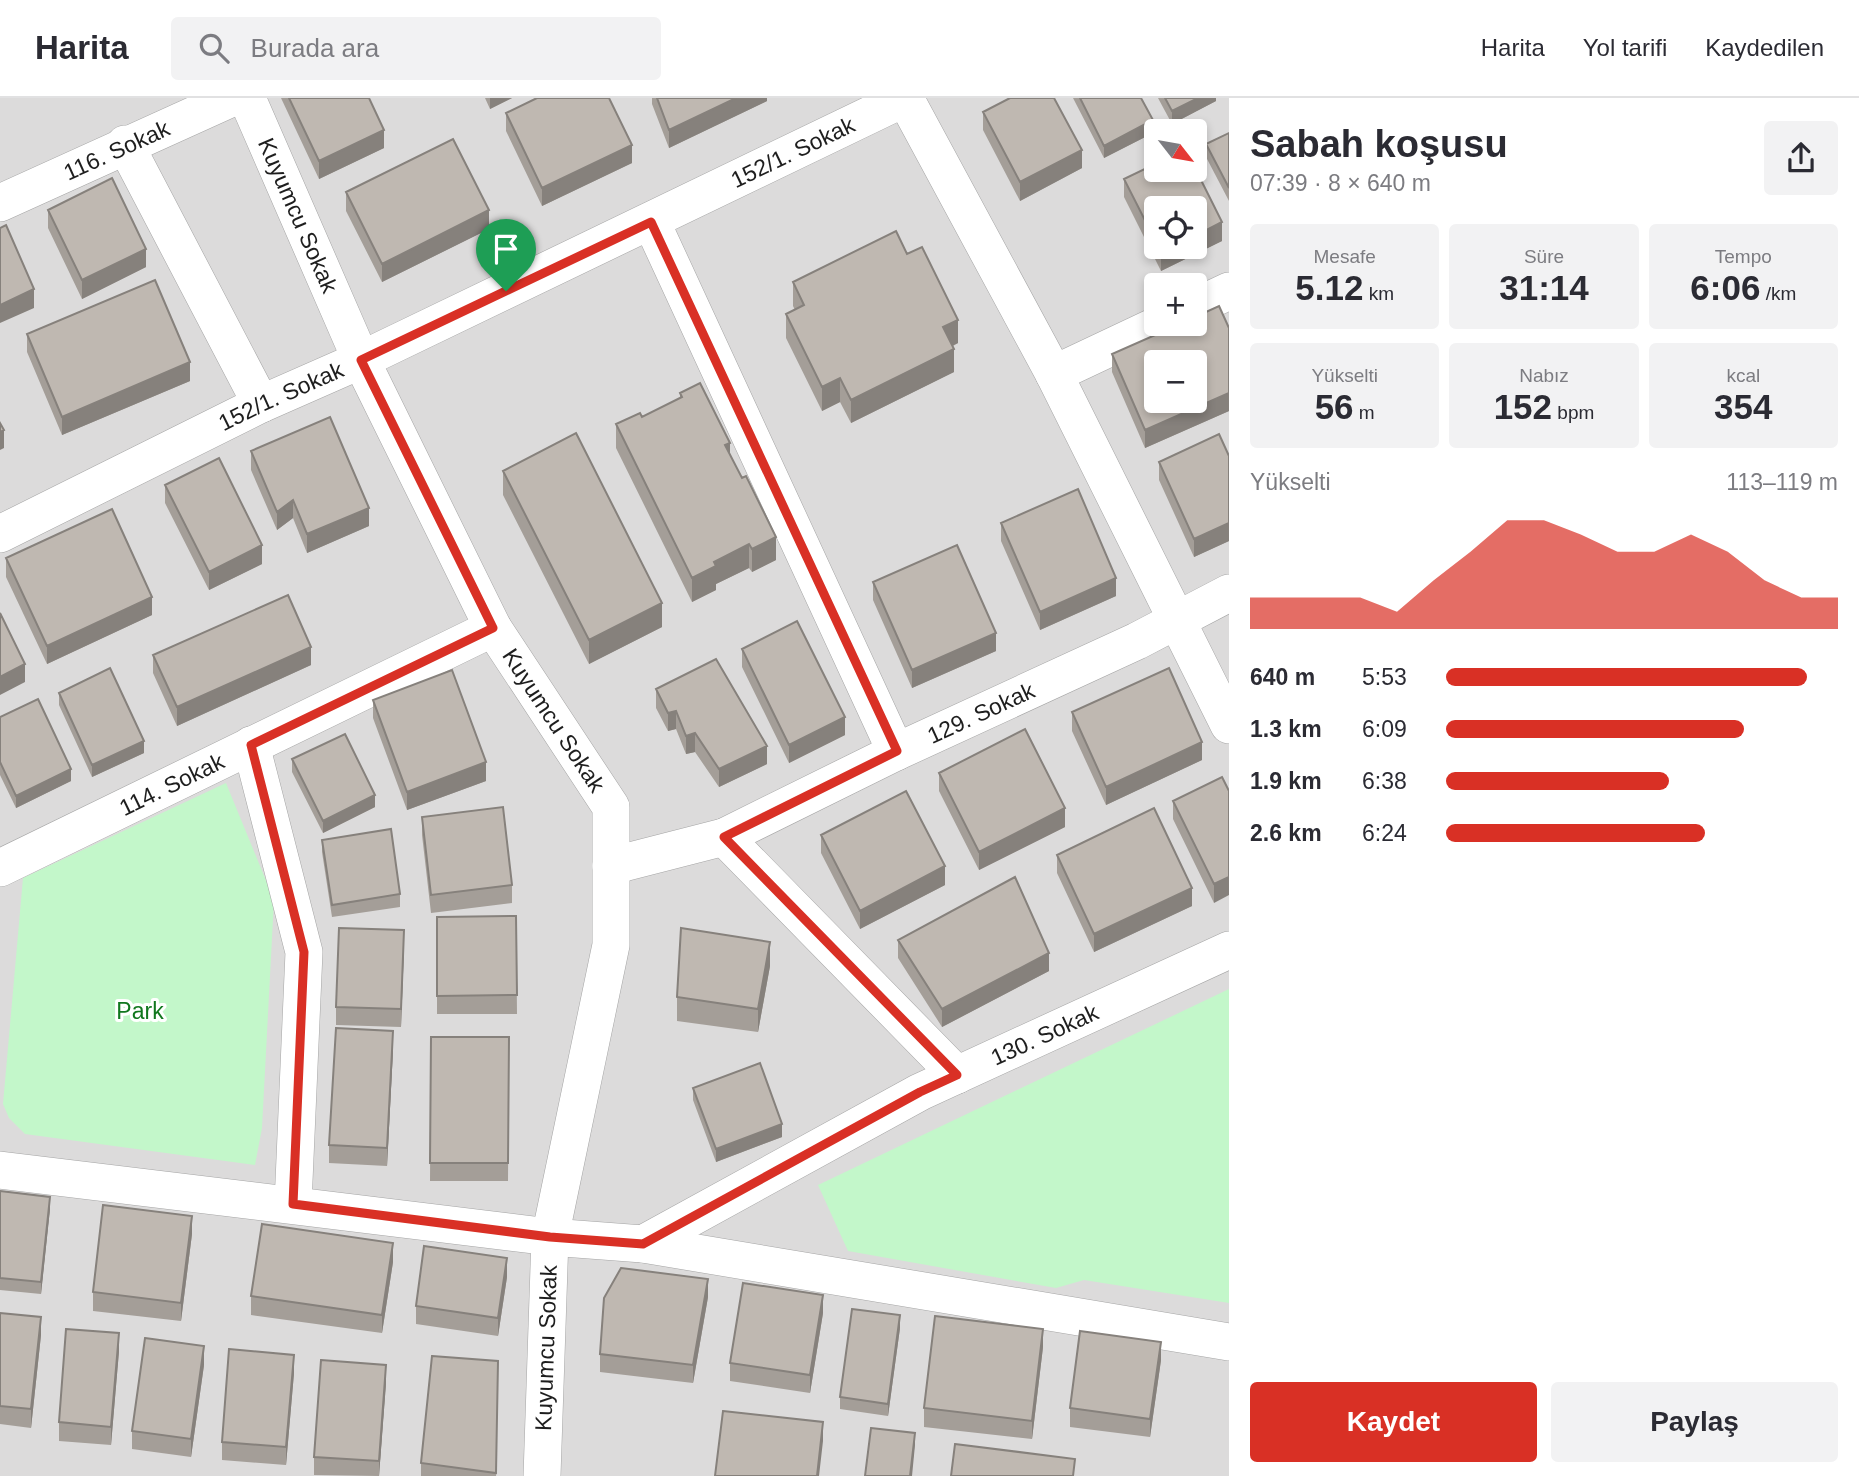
<!DOCTYPE html>
<html lang="tr">
<head>
<meta charset="utf-8">
<style>
	body { margin:0; font-family:Arial,sans-serif; background:#f2f2f3; color:#2b2b33; height:100vh; display:flex; flex-direction:column; font-size:26px; white-space:nowrap }
	* { box-sizing:border-box; margin:0 }
	p { font-size:23px; color:#7c7c81 }
	.icon { flex:none; width:38px; height:38px; fill:none; stroke:currentColor; stroke-width:2; stroke-linecap:round; stroke-linejoin:round }
	.map { position:relative; flex:1; overflow:hidden }
	.details { display:flex; flex-direction:column; background:#fff; width:630px }
	.details>* { flex:none }
	.needle { width:46px; rotate:121deg }
	.fabs { position:absolute; left:1144px; top:21px; display:grid; gap:14px }
	.fabs a { display:grid; place-items:center; width:63px; height:63px; border-radius:7px; background:#fff; box-shadow:0 4px 10px #0003; font-size:35px }
	.pin { position:absolute; display:grid; place-items:center; width:60px; height:60px; color:#fff; margin:-72px -30px; border-radius:50% 50% 50% 0; rotate:-45deg; box-shadow:0 0 7px #0007 }
	.pin .icon { rotate:45deg }
	.round { display:grid; place-items:center; flex:none; width:74px; height:74px; border-radius:7px; background:#f2f2f3 }
	.head { display:flex; align-items:center; justify-content:space-between; height:119px; padding:0 21px }
	h1 { font-size:38px; font-weight:700; line-height:52px }
	.metrics { display:grid; grid-template-columns:repeat(3,1fr); gap:10px; height:119px; padding:7px 21px }
	.metrics div { display:grid; align-content:center; border-radius:7px; background:#f2f2f3; text-align:center }
	.metrics b { font-size:35px; font-weight:700 }
	.metrics small { font-size:19px; font-weight:400 }
	.metrics p { font-size:19px }
	.chart { height:196px; padding:14px 21px }
	.chart p { display:flex; justify-content:space-between }
	.chart svg { width:100%; height:126px; margin-top:7px; fill:#d93025; opacity:.7 }
	.action { display:flex; gap:14px; margin-top:auto; padding:14px 21px }
	.action a { flex:1; height:80px; border-radius:7px; background:#d93025; color:#fff; font-size:28px; font-weight:700; line-height:80px; text-align:center }
	.action a+a { background:#f2f2f3; color:#2b2b33 }
	ul { padding:0 21px; list-style:none; font-size:23px }
	li { display:grid; grid-template-columns:112px 84px 1fr; align-items:center; height:52px }
	li i { height:18px; border-radius:9px; background:#d93025 }
	header { display:flex; align-items:center; gap:42px; box-sizing:border-box; height:98px; padding:0 35px; background:#fff; border-bottom:2px solid #e1e1e2 }
	header strong { font-size:33px }
	nav { display:flex; gap:38px; margin-inline-start:auto; font-size:24px }
	.search { width:490px; height:63px; background:#f2f2f3; display:flex; align-items:center; gap:18px; box-sizing:border-box; padding:0 24px; border-radius:7px; color:#7c7c81; font-size:26px }
	main { display:flex; flex:1; min-height:0 }
	.map>svg:first-child { display:block }
	.residential { fill:#dcdbdb; fill-rule:evenodd }
	.park { fill:#c3f7ca }
	.lines { fill:none; stroke-linecap:round; stroke-linejoin:round }
	.minor-casing { stroke:#a5a5a5; stroke-width:38 }
	.minor { stroke:#fff; stroke-width:37 }
	.wall { fill:#a49e98; fill-rule:evenodd }
	.shaded-wall { fill:#86817c }
	.building { fill:#bfb8b1; stroke:#86817c; stroke-width:2; fill-rule:evenodd }
	.route-casing { stroke:#fff; stroke-width:14 }
	.route { stroke:#d93025; stroke-width:9 }
	.labels { text-anchor:middle; dominant-baseline:central; stroke-width:6; stroke-linejoin:round; paint-order:stroke }
	.street-label { font-size:23px; fill:#1e1e1e; stroke:#fff }
	.park-label { font-size:23px; fill:#11771e; stroke:#fff }
</style>
</head>
<body>
<header>
<strong>Harita</strong>
<div class="search"><svg class="icon" aria-label="search" viewBox="0 0 24 24"><circle cx="10" cy="10" r="6"/><path d="M15 15l6 6"/></svg>Burada ara</div>
<nav><a>Harita</a><a>Yol tarifi</a><a>Kaydedilen</a></nav>
</header>
<main>
<div class="map">
<svg width="1229" height="1378" viewBox="0 0 1229 1378">
	<rect width="100%" height="100%" fill="#efece5"/>
	<path class="residential" d="M 0,0 L 1229,0 L 1229,1378 L 0,1378 ZM 1157,33 L 1195,33 L 1195,72 L 1157,72 ZM 1157,110 L 1195,110 L 1195,149 L 1157,149 ZM 1157,187 L 1195,187 L 1195,226 L 1157,226 ZM 1157,264 L 1195,264 L 1195,303 L 1157,303 Z"/>
	<path class="park" d="M 226,685 L 274,802 L 262,1030 L 255,1067 L 25,1036 L 9,1020 L 3,1006 L 23,780 Z
		M 1229,891 L 1229,1205 L 1084,1182 L 1056,1190 L 848,1153 L 818,1087 Z"/>
	<g class="lines">
		<defs>
			<g id="minor">
				<path id="s1" d="M 247,0 L 361,262 L 493,530 L 611,709 L 611,847 L 550,1139 L 542,1378"/>
				<path d="M 905,0 L 1054,276 L 1229,627"/>
				<path d="M 125,46 L 261,306"/>
				<path id="s2" d="M 0,105 L 232,0"/>
				<path d="M 651,123 L 896,654"/>
				<path d="M 1195,209 L 1229,193"/>
				<path d="M 1054,276 L 1160,226"/>
				<path id="s3" d="M 0,436 L 261,306 L 361,262 L 905,0"/>
				<path d="M 251,647 L 304,854 L 293,1106"/>
				<path d="M 724,739 L 957,977"/>
				<path id="s4" d="M 611,768 L 724,739 L 896,654 L 1137,543 L 1229,495"/>
				<path id="s5" d="M 0,770 L 493,530"/>
				<path d="M 0,1072 L 550,1139 L 643,1146 L 1229,1244"/>
				<path id="s6" d="M 643,1146 L 920,994 L 1229,852"/>
			</g>
		</defs>
		<use href="#minor" class="minor-casing"/>
		<use href="#minor" class="minor"/>
	</g>
	<path class="wall" d="M 281,0 L 369,0 L 384,50 L 319,81 Z
		M 485,0 L 512,0 L 490,11 Z
		M 652,0 L 767,0 L 767,3 L 669,50 L 652,6 Z
		M 1073,0 L 1141,0 L 1153,35 L 1104,60 Z
		M 1158,0 L 1216,0 L 1216,3 L 1172,26 Z
		M 983,14 L 1082,70 L 1020,103 L 983,32 Z
		M 506,15 L 632,65 L 542,108 L 506,33 Z
		M 1229,35 L 1229,103 L 1206,59 L 1206,46 Z
		M 1124,81 L 1222,143 L 1161,173 L 1124,99 ZM 1157,110 L 1195,149 L 1157,149 Z
		M 346,94 L 489,131 L 382,184 L 346,113 Z
		M 48,112 L 146,169 L 82,201 L 48,130 Z
		M 907,156 L 958,245 L 953,248 L 954,274 L 851,325 L 840,304 L 822,313 L 786,240 L 786,216 L 795,212 L 793,208 L 793,184 Z
		M 1229,230 L 1229,313 L 1145,350 L 1112,274 L 1112,256 Z
		M 27,236 L 190,283 L 62,337 L 27,254 Z
		M 680,295 L 730,356 L 776,462 L 752,474 L 749,470 L 716,486 L 716,492 L 692,504 L 616,350 L 616,326 L 642,319 L 680,300 Z
		M 251,353 L 369,428 L 307,455 L 293,420 L 277,432 L 251,372 Z
		M 1229,358 L 1229,443 L 1194,459 L 1159,382 L 1159,364 Z
		M 503,373 L 662,529 L 589,566 L 503,397 Z
		M 165,387 L 262,466 L 209,492 L 165,405 Z
		M 1001,425 L 1116,498 L 1040,532 L 1001,443 Z
		M 6,460 L 152,517 L 47,566 L 6,479 Z
		M 873,484 L 996,553 L 912,590 L 873,502 Z
		M 742,551 L 845,637 L 789,665 L 742,569 Z
		M 153,557 L 311,567 L 177,628 L 153,575 Z
		M 656,591 L 767,666 L 719,689 L 695,654 L 686,656 L 676,631 L 668,633 L 656,610 Z
		M 59,595 L 144,655 L 92,679 L 59,607 Z
		M 373,602 L 486,683 L 407,712 L 373,620 Z
		M 1072,614 L 1202,662 L 1106,707 L 1072,633 Z
		M 0,619 L 71,683 L 16,710 L 0,677 Z
		M 292,661 L 375,709 L 323,735 L 292,674 Z
		M 939,675 L 1065,729 L 979,772 L 939,693 Z
		M 1229,693 L 1214,805 L 1173,721 L 1173,703 Z
		M 422,719 L 512,787 L 512,805 L 431,815 L 422,737 Z
		M 821,737 L 945,787 L 860,831 L 821,755 Z
		M 322,742 L 400,796 L 400,809 L 332,819 L 322,754 Z
		M 1057,757 L 1192,808 L 1094,854 L 1057,775 Z
		M 516,818 L 517,916 L 437,916 L 437,819 Z
		M 898,842 L 1049,873 L 942,929 L 898,860 Z
		M 404,850 L 401,929 L 336,927 L 336,909 Z
		M 770,868 L 758,934 L 677,923 L 677,899 Z
		M 431,939 L 509,939 L 508,1083 L 430,1083 Z
		M 393,952 L 387,1068 L 329,1065 L 329,1047 Z
		M 693,990 L 782,1039 L 716,1064 L 693,1002 Z
		M 0,1093 L 50,1111 L 41,1196 L 0,1192 Z
		M 192,1136 L 181,1223 L 93,1213 L 93,1194 Z
		M 393,1164 L 382,1235 L 251,1217 L 251,1198 Z
		M 507,1179 L 498,1238 L 416,1226 L 416,1208 Z
		M 708,1199 L 693,1285 L 600,1274 L 600,1256 Z
		M 0,1215 L 41,1237 L 31,1330 L 0,1326 Z
		M 823,1215 L 810,1295 L 730,1283 L 730,1265 Z
		M 900,1230 L 888,1318 L 840,1311 L 840,1299 Z
		M 1043,1249 L 1032,1341 L 924,1329 L 924,1310 Z
		M 119,1253 L 111,1347 L 59,1343 L 59,1324 Z
		M 1161,1262 L 1150,1339 L 1070,1329 L 1070,1310 Z
		M 498,1263 L 496,1378 L 421,1378 L 421,1365 Z
		M 204,1267 L 191,1359 L 132,1351 L 132,1333 Z
		M 294,1275 L 286,1367 L 222,1362 L 222,1344 Z
		M 386,1285 L 379,1378 L 314,1377 L 314,1359 Z"/>
	<path class="shaded-wall" d="M 490,0 L 512,0 L 490,11 Z
		M 736,0 L 767,0 L 767,3 L 669,50 L 669,32 Z
		M 1198,0 L 1216,0 L 1216,3 L 1172,26 L 1172,13 Z
		M 1153,22 L 1153,35 L 1104,60 L 1104,48 Z
		M 384,32 L 384,50 L 319,81 L 319,63 Z
		M 632,47 L 632,65 L 542,108 L 542,90 Z
		M 1082,52 L 1082,70 L 1020,103 L 1020,84 Z
		M 489,112 L 489,131 L 382,184 L 382,166 Z
		M 1222,124 L 1222,143 L 1161,173 L 1161,155 L 1173,149 L 1195,149 L 1195,138 Z
		M 146,151 L 146,169 L 82,201 L 82,182 Z
		M 34,191 L 34,210 L 0,225 L 0,207 Z
		M 958,222 L 958,245 L 943,252 L 943,229 Z
		M 954,251 L 954,274 L 851,325 L 851,302 Z
		M 190,264 L 190,283 L 62,337 L 62,319 Z
		M 840,280 L 840,304 L 822,313 L 822,289 Z
		M 1229,295 L 1229,313 L 1145,350 L 1145,332 Z
		M 4,332 L 4,350 L 0,352 L 0,334 Z
		M 730,345 L 730,369 L 725,347 Z
		M 293,402 L 293,420 L 277,432 L 277,414 Z
		M 369,410 L 369,428 L 307,455 L 307,436 Z
		M 1229,425 L 1229,443 L 1194,459 L 1194,441 Z
		M 776,439 L 776,462 L 752,474 L 752,451 Z
		M 749,446 L 749,470 L 716,486 L 716,492 L 692,504 L 692,480 L 714,464 Z
		M 262,447 L 262,466 L 209,492 L 209,474 Z
		M 1116,480 L 1116,498 L 1040,532 L 1040,514 Z
		M 152,499 L 152,517 L 47,566 L 47,548 Z
		M 662,505 L 662,529 L 589,566 L 589,542 Z
		M 996,535 L 996,553 L 912,590 L 912,572 Z
		M 311,549 L 311,567 L 177,628 L 177,609 Z
		M 25,566 L 25,584 L 0,597 L 0,579 Z
		M 676,613 L 676,631 L 668,633 L 668,615 Z
		M 845,619 L 845,637 L 789,665 L 789,647 Z
		M 695,635 L 695,654 L 686,656 L 686,638 Z
		M 144,643 L 144,655 L 92,679 L 92,667 Z
		M 1202,644 L 1202,662 L 1106,707 L 1106,689 Z
		M 767,648 L 767,666 L 719,689 L 719,671 Z
		M 486,664 L 486,683 L 407,712 L 407,694 Z
		M 71,671 L 71,683 L 16,710 L 16,698 Z
		M 375,697 L 375,709 L 323,735 L 323,723 Z
		M 1065,710 L 1065,729 L 979,772 L 979,754 Z
		M 945,768 L 945,787 L 860,831 L 860,813 Z
		M 1229,779 L 1229,797 L 1214,805 L 1214,786 Z
		M 1192,790 L 1192,808 L 1094,854 L 1094,836 Z
		M 404,832 L 404,850 L 401,929 L 401,911 Z
		M 770,844 L 770,868 L 758,934 L 758,911 Z
		M 1049,855 L 1049,873 L 942,929 L 942,911 Z
		M 393,933 L 393,952 L 387,1068 L 387,1050 Z
		M 782,1026 L 782,1039 L 716,1064 L 716,1051 Z
		M 50,1099 L 50,1111 L 41,1196 L 41,1184 Z
		M 192,1118 L 192,1136 L 181,1223 L 181,1205 Z
		M 393,1145 L 393,1164 L 382,1235 L 382,1217 Z
		M 507,1160 L 507,1179 L 498,1238 L 498,1220 Z
		M 708,1181 L 708,1199 L 693,1285 L 693,1267 Z
		M 823,1197 L 823,1215 L 810,1295 L 810,1277 Z
		M 900,1217 L 900,1230 L 888,1318 L 888,1306 Z
		M 41,1219 L 41,1237 L 31,1330 L 31,1311 Z
		M 1043,1231 L 1043,1249 L 1032,1341 L 1032,1323 Z
		M 119,1235 L 119,1253 L 111,1347 L 111,1329 Z
		M 1161,1244 L 1161,1262 L 1150,1339 L 1150,1321 Z
		M 204,1248 L 204,1267 L 191,1359 L 191,1341 Z
		M 294,1257 L 294,1275 L 286,1367 L 286,1349 Z
		M 386,1267 L 386,1285 L 379,1378 L 379,1363 Z
		M 823,1324 L 823,1343 L 819,1378 L 817,1378 Z
		M 915,1335 L 915,1347 L 912,1378 L 910,1378 Z"/>
	<path class="building" d="M 289,0 L 369,0 L 384,32 L 319,63 Z
		M 537,0 L 609,0 L 632,47 L 542,90 L 506,15 Z
		M 657,0 L 736,0 L 669,32 Z
		M 1010,0 L 1054,0 L 1082,52 L 1020,84 L 983,14 Z
		M 1080,0 L 1141,0 L 1153,22 L 1104,48 Z
		M 1165,0 L 1198,0 L 1172,13 Z
		M 1229,35 L 1229,90 L 1206,46 Z
		M 453,41 L 489,112 L 382,166 L 346,94 Z
		M 1157,65 L 1157,72 L 1195,72 L 1195,70 L 1222,124 L 1195,138 L 1195,110 L 1157,110 L 1157,146 L 1124,81 Z
		M 112,80 L 146,151 L 82,182 L 48,112 Z
		M 6,127 L 34,191 L 0,207 L 0,130 Z
		M 896,133 L 907,156 L 922,149 L 958,222 L 943,229 L 954,251 L 851,302 L 840,280 L 822,289 L 786,216 L 804,207 L 793,184 Z
		M 1158,149 L 1173,149 L 1161,155 Z
		M 155,182 L 190,264 L 62,319 L 27,236 Z
		M 1219,208 L 1229,230 L 1229,295 L 1145,332 L 1112,256 L 1180,226 L 1195,226 L 1195,219 ZM 1157,264 L 1195,264 L 1195,303 L 1157,303 Z
		M 700,285 L 730,345 L 725,347 L 742,380 L 746,378 L 776,439 L 752,451 L 749,446 L 714,464 L 716,468 L 692,480 L 616,326 L 640,315 L 642,319 L 682,299 L 680,295 Z
		M 330,319 L 369,410 L 307,436 L 293,402 L 277,414 L 251,353 Z
		M 0,325 L 4,332 L 0,334 Z
		M 576,335 L 662,505 L 589,542 L 503,373 Z
		M 1219,336 L 1229,358 L 1229,425 L 1194,441 L 1159,364 Z
		M 219,360 L 262,447 L 209,474 L 165,387 Z
		M 1078,391 L 1116,480 L 1040,514 L 1001,425 Z
		M 112,411 L 152,499 L 47,548 L 6,460 Z
		M 957,447 L 996,535 L 912,572 L 873,484 Z
		M 288,497 L 311,549 L 177,609 L 153,557 Z
		M 0,515 L 25,566 L 0,579 Z
		M 797,523 L 845,619 L 789,647 L 742,551 Z
		M 716,561 L 767,648 L 719,671 L 695,635 L 686,638 L 676,613 L 668,615 L 656,591 Z
		M 110,570 L 144,643 L 92,667 L 59,595 Z
		M 1169,570 L 1202,644 L 1106,689 L 1072,614 Z
		M 452,572 L 486,664 L 407,694 L 373,602 Z
		M 38,601 L 71,671 L 16,698 L 0,664 L 0,619 Z
		M 1025,631 L 1065,710 L 979,754 L 939,675 Z
		M 345,636 L 375,697 L 323,723 L 292,661 Z
		M 1222,679 L 1229,693 L 1229,779 L 1214,786 L 1173,703 Z
		M 906,693 L 945,768 L 860,813 L 821,737 Z
		M 503,709 L 512,787 L 431,797 L 422,719 Z
		M 1154,710 L 1192,790 L 1094,836 L 1057,757 Z
		M 391,731 L 400,796 L 332,807 L 322,742 Z
		M 1015,779 L 1049,855 L 942,911 L 898,842 Z
		M 516,818 L 517,897 L 437,898 L 437,819 Z
		M 339,830 L 404,832 L 401,911 L 336,909 Z
		M 681,830 L 770,844 L 758,911 L 677,899 Z
		M 336,930 L 393,933 L 387,1050 L 329,1047 Z
		M 431,939 L 509,939 L 508,1065 L 430,1065 Z
		M 760,965 L 782,1026 L 716,1051 L 693,990 Z
		M 0,1093 L 50,1099 L 41,1184 L 0,1180 Z
		M 103,1107 L 192,1118 L 181,1205 L 93,1194 Z
		M 262,1126 L 393,1145 L 382,1217 L 251,1198 Z
		M 424,1148 L 507,1160 L 498,1220 L 416,1208 Z
		M 621,1170 L 708,1181 L 693,1267 L 600,1256 L 604,1200 Z
		M 743,1185 L 823,1197 L 810,1277 L 730,1265 Z
		M 852,1211 L 900,1217 L 888,1306 L 840,1299 Z
		M 0,1215 L 41,1219 L 31,1311 L 0,1308 Z
		M 935,1218 L 1043,1231 L 1032,1323 L 924,1310 Z
		M 66,1231 L 119,1235 L 111,1329 L 59,1324 Z
		M 1080,1233 L 1161,1244 L 1150,1321 L 1070,1310 Z
		M 145,1240 L 204,1248 L 191,1341 L 132,1333 Z
		M 229,1251 L 294,1257 L 286,1349 L 222,1344 Z
		M 432,1258 L 498,1263 L 496,1375 L 421,1365 Z
		M 321,1262 L 386,1267 L 379,1363 L 314,1359 Z
		M 723,1313 L 823,1324 L 817,1378 L 715,1378 Z
		M 871,1330 L 915,1335 L 910,1378 L 865,1378 Z
		M 955,1346 L 1075,1361 L 1073,1378 L 951,1378 Z"/>
	<g class="lines">
		<defs>
			<path id="route" d="M 651,124 L 897,653 L 724,739 L 957,977 L 920,994 L 643,1146 L 550,1139 L 293,1106 L 304,854 L 251,647 L 493,530 L 361,262 Z"/>
		</defs>
		<use href="#route" class="route-casing"/>
		<use href="#route" class="route"/>
	</g>
	<g class="labels">
		<g class="street-label">
			<text stroke="none"><textPath href="#s2" startOffset="128">116. Sokak</textPath></text>
			<text stroke="none"><textPath href="#s3" startOffset="880">152/1. Sokak</textPath></text>
			<text stroke="none"><textPath href="#s1" startOffset="128">Kuyumcu Sokak</textPath></text>
			<text stroke="none"><textPath href="#s3" startOffset="313">152/1. Sokak</textPath></text>
			<text stroke="none"><textPath href="#s4" startOffset="402">129. Sokak</textPath></text>
			<text stroke="none"><textPath href="#s1" startOffset="695">Kuyumcu Sokak</textPath></text>
			<text stroke="none"><textPath href="#s5" startOffset="191">114. Sokak</textPath></text>
			<text stroke="none"><textPath href="#s6" startOffset="453">130. Sokak</textPath></text>
			<text transform="translate(546 1250) rotate(-88)">Kuyumcu Sokak</text>
		</g>
		<g class="park-label">
			<text x="140" y="913">Park</text>
		</g>
	</g>
</svg>
<div class="fabs">
<a><svg class="needle" viewBox="-14 -14 28 28"><path d="M0-13l5 13h-10z" fill="#e53935"/><path d="M0 13l5-13h-10z" fill="#7c7c81"/></svg></a>
<a><svg class="icon" aria-label="locate" viewBox="0 0 24 24"><circle cx="12" cy="12" r="6"/><path d="M12 2v4M12 18v4M2 12h4M18 12h4"/></svg></a>
<a>+</a>
<a>−</a>
</div>
<div class="pin" style="left:506px;top:193px;background:#1e9e55"><svg class="icon" aria-label="arrive" viewBox="0 0 24 24"><path d="M6 21V4h12l-3 4 3 4H6"/></svg></div>
</div>
<section class="details">
<div class="head"><div><h1>Sabah koşusu</h1><p>07:39 · 8 × 640 m</p></div><a class="round"><svg class="icon" aria-label="share" viewBox="0 0 24 24"><path d="M12 15V3M7 8l5-5 5 5M5 13v7h14v-7"/></svg></a></div>
<div class="metrics">
<div><p>Mesafe</p><b>5.12<small> km</small></b></div>
<div><p>Süre</p><b>31:14</b></div>
<div><p>Tempo</p><b>6:06<small> /km</small></b></div>
</div>
<div class="metrics">
<div><p>Yükselti</p><b>56<small> m</small></b></div>
<div><p>Nabız</p><b>152<small> bpm</small></b></div>
<div><p>kcal</p><b>354</b></div>
</div>
<div class="chart"><p><span>Yükselti</span>113–119 m</p>
<svg viewBox="0 0 160 44" preserveAspectRatio="none"><path d="M0 44V33L10 33L20 33L30 33L40 38L50 27L60 17L70 6L80 6L90 11L100 17L110 17L120 11L130 17L140 27L150 33L160 33V44z"/></svg>
</div>
<ul>
<li><b>640 m</b>5:53<i style="width:92%"></i></li>
<li><b>1.3 km</b>6:09<i style="width:76%"></i></li>
<li><b>1.9 km</b>6:38<i style="width:57%"></i></li>
<li><b>2.6 km</b>6:24<i style="width:66%"></i></li>
</ul>
<div class="action"><a>Kaydet</a><a>Paylaş</a></div>
</section>
</main>
</body>
</html>
